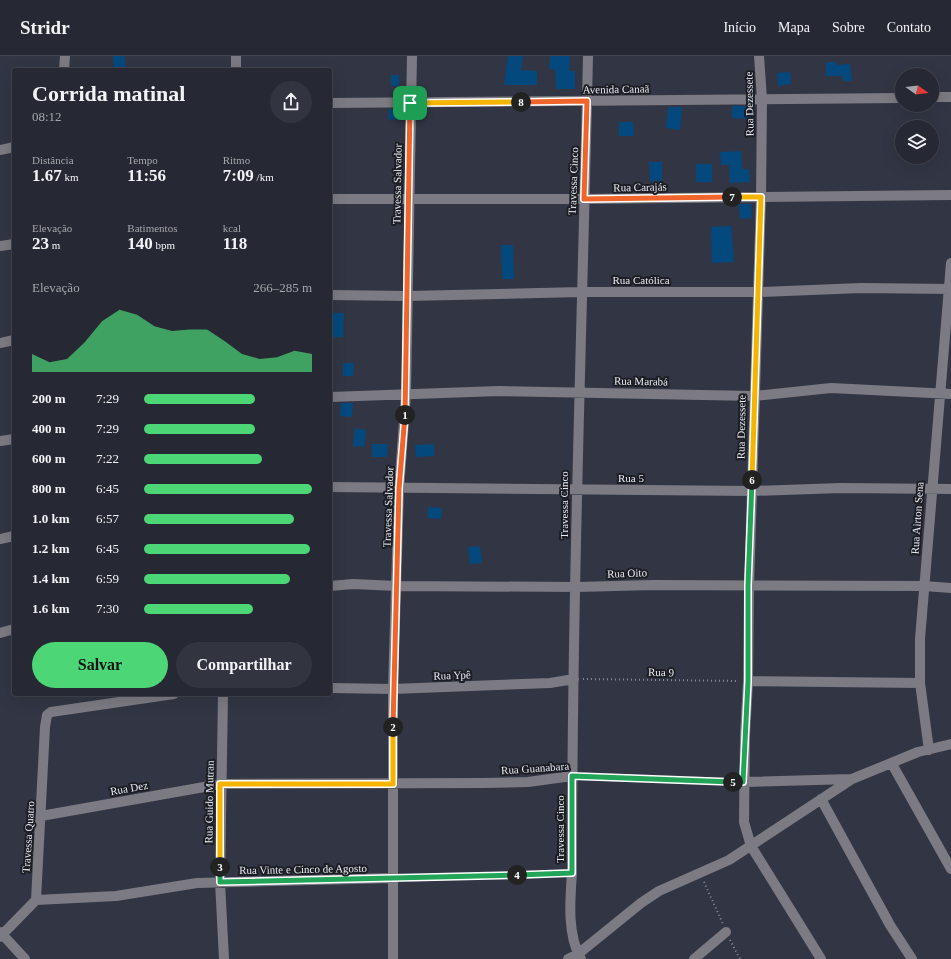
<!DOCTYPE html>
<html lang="pt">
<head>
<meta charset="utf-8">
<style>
	body { margin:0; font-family:"Times New Roman",serif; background:#32343f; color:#f1f3f6; height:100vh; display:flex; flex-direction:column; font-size:15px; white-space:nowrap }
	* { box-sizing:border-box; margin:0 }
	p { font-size:13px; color:#a4a6ac }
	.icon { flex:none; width:22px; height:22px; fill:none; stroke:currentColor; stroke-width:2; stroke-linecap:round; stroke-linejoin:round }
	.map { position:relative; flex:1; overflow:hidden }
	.details { position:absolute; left:12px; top:12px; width:320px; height:628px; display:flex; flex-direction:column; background:#262833; border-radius:4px; box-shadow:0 4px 16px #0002,0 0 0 1px #42444e }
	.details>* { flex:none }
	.needle { width:26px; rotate:104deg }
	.controls { position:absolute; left:895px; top:12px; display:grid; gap:8px }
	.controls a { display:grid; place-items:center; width:44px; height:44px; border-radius:50%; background:#262833; box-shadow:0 4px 16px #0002,0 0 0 1px #42444e; font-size:20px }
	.pin { position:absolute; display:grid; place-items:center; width:34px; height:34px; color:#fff; margin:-17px; border-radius:8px; box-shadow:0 2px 6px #0006 }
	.km { position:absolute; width:20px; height:20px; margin:-10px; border-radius:50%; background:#222; color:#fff; font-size:11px; line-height:20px; text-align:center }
	.round { display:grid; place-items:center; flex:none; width:42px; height:42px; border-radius:21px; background:#32343f }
	.summary { display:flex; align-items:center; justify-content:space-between; height:68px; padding:0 20px }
	h1 { font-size:22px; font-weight:700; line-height:30px }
	.figures { display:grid; grid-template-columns:repeat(3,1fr); gap:6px; height:68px; padding:4px 20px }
	.figures div { display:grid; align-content:center }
	.figures b { font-size:17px; font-weight:700 }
	.figures small { font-size:11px; font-weight:400 }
	.figures p { font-size:11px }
	.chart { height:112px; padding:8px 20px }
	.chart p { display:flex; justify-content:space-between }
	.chart svg { width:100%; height:72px; margin-top:4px; fill:#4cd676; opacity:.7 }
	.button { display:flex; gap:8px; margin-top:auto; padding:8px 20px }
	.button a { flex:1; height:46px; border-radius:24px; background:#4cd676; color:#111; font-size:16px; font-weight:700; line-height:46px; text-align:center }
	.button a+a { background:#32343f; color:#f1f3f6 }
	ul { padding:0 20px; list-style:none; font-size:13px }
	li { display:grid; grid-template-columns:64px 48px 1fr; align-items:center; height:30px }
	li i { height:10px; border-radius:5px; background:#4cd676 }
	header { display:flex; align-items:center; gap:24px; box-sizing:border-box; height:56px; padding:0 20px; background:#262833; border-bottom:1px solid #42444e }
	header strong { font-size:19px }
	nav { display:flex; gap:22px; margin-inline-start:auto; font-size:14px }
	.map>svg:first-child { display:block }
	.building { fill:#04497d }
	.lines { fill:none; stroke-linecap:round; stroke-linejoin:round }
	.path { stroke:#888c97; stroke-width:2; stroke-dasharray:1 3; stroke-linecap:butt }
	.minor { stroke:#7c7a82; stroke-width:10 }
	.split-1-casing { stroke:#fff; stroke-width:8 }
	.split-2-casing { stroke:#fff; stroke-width:8 }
	.split-3-casing { stroke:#fff; stroke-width:8 }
	.split-4-casing { stroke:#fff; stroke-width:8 }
	.split-5-casing { stroke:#fff; stroke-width:8 }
	.split-6-casing { stroke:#fff; stroke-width:8 }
	.split-7-casing { stroke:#fff; stroke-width:8 }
	.split-8-casing { stroke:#fff; stroke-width:8 }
	.split-9-casing { stroke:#fff; stroke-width:8 }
	.split-1 { stroke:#f0652b; stroke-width:5 }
	.split-2 { stroke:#f0652b; stroke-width:5 }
	.split-3 { stroke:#f5b400; stroke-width:5 }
	.split-4 { stroke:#22a559; stroke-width:5 }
	.split-5 { stroke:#22a559; stroke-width:5 }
	.split-6 { stroke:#22a559; stroke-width:5 }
	.split-7 { stroke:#f5b400; stroke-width:5 }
	.split-8 { stroke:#f0652b; stroke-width:5 }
	.split-9 { stroke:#f5b400; stroke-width:5 }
	.labels { text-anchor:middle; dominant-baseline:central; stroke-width:4; stroke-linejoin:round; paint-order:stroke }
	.street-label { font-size:11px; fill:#e7eaf3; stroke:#1c1e24 }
</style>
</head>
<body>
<header>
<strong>Stridr</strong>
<nav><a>Início</a><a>Mapa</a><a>Sobre</a><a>Contato</a></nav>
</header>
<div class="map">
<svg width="951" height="903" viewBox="0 0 951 903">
	<rect width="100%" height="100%" fill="#323644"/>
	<path class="building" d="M 113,0 L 124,0 L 126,12 L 114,13 Z
		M 508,0 L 523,0 L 521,14 L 537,15 L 537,29 L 504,29 Z
		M 550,0 L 570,0 L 569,15 L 575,15 L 575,33 L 556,33 L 555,13 L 549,13 Z
		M 826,6 L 836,6 L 836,9 L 850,8 L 852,25 L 843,25 L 842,20 L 826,20 Z
		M 790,16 L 791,28 L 778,30 L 777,17 Z
		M 391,19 L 399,19 L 399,30 L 391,30 Z
		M 732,50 L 751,50 L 750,63 L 732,62 Z
		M 668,51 L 682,51 L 680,74 L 666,72 Z
		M 389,53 L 399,53 L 398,64 L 388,63 Z
		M 619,66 L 633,66 L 634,80 L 619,80 Z
		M 741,95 L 742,113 L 749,113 L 750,126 L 730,127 L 729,109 L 721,109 L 720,96 Z
		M 649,106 L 662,106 L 662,125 L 650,125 Z
		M 696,108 L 712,108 L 712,126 L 696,126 Z
		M 739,148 L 751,148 L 752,162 L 740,163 Z
		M 731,170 L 734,206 L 712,207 L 711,171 Z
		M 501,189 L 513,189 L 514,223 L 502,223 Z
		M 330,257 L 344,257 L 343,281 L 330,281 Z
		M 343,307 L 354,307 L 353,320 L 343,320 Z
		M 341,347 L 353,347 L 352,361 L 340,360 Z
		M 355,372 L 366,374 L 364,391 L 353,390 Z
		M 372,388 L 388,388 L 387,401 L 372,401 Z
		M 434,388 L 434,400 L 416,401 L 415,389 Z
		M 428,451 L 442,452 L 441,463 L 427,462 Z
		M 480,490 L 482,507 L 470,508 L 468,491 Z"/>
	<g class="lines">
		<path class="path" d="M 583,623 L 739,625
			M 583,721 L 734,726
			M 402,822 L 562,817
			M 704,826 L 723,868
			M 730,884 L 740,903"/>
		<path class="minor" d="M 759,0 L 762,43 L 761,141 L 749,531 L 748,625 L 745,679 L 744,766 L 751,790 L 821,903
			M 64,14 L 65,0
			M 236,14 L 236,0
			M 932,41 L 951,41
			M 330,47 L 902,42
			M 0,94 L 14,91
			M 330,143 L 584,143 L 951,139
			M 0,190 L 14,188
			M 330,239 L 408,240 L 581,236 L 759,236 L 861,232 L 951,233
			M 0,287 L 14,284
			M 330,341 L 499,335 L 754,340 L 831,332 L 951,338
			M 0,385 L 14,383
			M 330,431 L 752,435 L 841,432 L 951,433
			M 0,483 L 14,480
			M 330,530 L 353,528 L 397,530 L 577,531 L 653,529 L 924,530 L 951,532
			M 0,577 L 14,573
			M 748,625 L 920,627
			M 330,632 L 393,633 L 550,627 L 574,623
			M 223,638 L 220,826 L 224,903
			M 929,694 L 920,627 L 920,583 L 951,207
			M 892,708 L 951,813
			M 743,726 L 852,723
			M 821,743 L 890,869 L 912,903
			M 41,760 L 221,728 L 483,727 L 528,726 L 572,720
			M 36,844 L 116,840 L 197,827 L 393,822
			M 0,876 L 25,903
			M 0,881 L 36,844 L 45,671 L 47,659 L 51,656 L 174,638
			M 393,903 L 393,633 L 399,433 L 406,338 L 412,0
			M 568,903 L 578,898 L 641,847 L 659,835 L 729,804 L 852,723 L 918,696 L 951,688
			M 581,903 C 567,879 570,844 572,817 C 572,545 582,272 588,0
			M 694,903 L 726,876"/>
	</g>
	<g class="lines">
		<defs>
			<path id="split-1" d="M 405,359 L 410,47"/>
			<path id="split-2" d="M 393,671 L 399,433 L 405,359"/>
			<path id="split-3" d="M 220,811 L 220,728 L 393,728 L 393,671"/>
			<path id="split-4" d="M 220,811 L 220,826 L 517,819"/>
			<path id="split-5" d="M 517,819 L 572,817 L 572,720 L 733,726"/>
			<path id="split-6" d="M 733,726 L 743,726 L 748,625 L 748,530 L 752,424"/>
			<path id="split-7" d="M 732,141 L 761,141 L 752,424"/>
			<path id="split-8" d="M 521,46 L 587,45 L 584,143 L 732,141"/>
			<path id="split-9" d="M 410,47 L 521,46"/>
		</defs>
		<use href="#split-1" class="split-1-casing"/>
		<use href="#split-2" class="split-2-casing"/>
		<use href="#split-3" class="split-3-casing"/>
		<use href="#split-4" class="split-4-casing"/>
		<use href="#split-5" class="split-5-casing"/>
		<use href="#split-6" class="split-6-casing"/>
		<use href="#split-7" class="split-7-casing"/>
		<use href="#split-8" class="split-8-casing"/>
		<use href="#split-9" class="split-9-casing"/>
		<use href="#split-1" class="split-1"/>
		<use href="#split-2" class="split-2"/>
		<use href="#split-3" class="split-3"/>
		<use href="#split-4" class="split-4"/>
		<use href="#split-5" class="split-5"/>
		<use href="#split-6" class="split-6"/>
		<use href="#split-7" class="split-7"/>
		<use href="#split-8" class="split-8"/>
		<use href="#split-9" class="split-9"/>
	</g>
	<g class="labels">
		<g class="street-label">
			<text transform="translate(616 33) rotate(-1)">Avenida Canaã</text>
			<text transform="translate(749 48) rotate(-91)">Rua Dezessete</text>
			<text transform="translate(573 125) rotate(-88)">Travessa Cinco</text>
			<text transform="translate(397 128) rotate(-89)">Travessa Salvador</text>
			<text transform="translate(640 131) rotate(-1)">Rua Carajás</text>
			<text x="641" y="224">Rua Católica</text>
			<text transform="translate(641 325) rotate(1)">Rua Marabá</text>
			<text transform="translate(741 371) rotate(-89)">Rua Dezessete</text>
			<text x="631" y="422">Rua 5</text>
			<text transform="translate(564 449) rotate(-90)">Travessa Cinco</text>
			<text transform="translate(388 451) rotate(-88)">Travessa Salvador</text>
			<text transform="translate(917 462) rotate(-86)">Rua Airton Sena</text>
			<text transform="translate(627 517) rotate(-2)">Rua Oito</text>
			<text transform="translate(661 616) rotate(1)">Rua 9</text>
			<text transform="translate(452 619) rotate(-2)">Rua Ypê</text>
			<text transform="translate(535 712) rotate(-4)">Rua Guanabara</text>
			<text transform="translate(129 732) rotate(-10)">Rua Dez</text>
			<text transform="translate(209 746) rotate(-89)">Rua Guido Mutran</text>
			<text transform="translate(560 773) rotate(-90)">Travessa Cinco</text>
			<text transform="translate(28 781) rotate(-86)">Travessa Quatro</text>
			<text transform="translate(303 813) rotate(-1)">Rua Vinte e Cinco de Agosto</text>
		</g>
	</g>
</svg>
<div class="controls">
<a><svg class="needle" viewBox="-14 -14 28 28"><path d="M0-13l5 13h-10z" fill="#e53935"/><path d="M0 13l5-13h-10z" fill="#a4a6ac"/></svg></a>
<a><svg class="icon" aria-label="layers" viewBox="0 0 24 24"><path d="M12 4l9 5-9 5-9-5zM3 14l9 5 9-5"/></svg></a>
</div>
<div class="pin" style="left:410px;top:47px;background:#1e9e55"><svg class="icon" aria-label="arrive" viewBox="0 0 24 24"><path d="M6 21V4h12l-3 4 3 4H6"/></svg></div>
<b class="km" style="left:405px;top:359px">1</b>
<b class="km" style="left:393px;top:671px">2</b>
<b class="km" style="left:220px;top:811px">3</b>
<b class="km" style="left:517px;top:819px">4</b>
<b class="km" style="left:733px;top:726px">5</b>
<b class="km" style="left:752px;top:424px">6</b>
<b class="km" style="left:732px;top:141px">7</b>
<b class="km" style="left:521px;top:46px">8</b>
<section class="details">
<div class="summary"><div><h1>Corrida matinal</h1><p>08:12</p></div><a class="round"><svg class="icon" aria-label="share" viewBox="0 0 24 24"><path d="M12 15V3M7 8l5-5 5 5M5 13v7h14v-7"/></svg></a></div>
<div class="figures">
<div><p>Distância</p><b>1.67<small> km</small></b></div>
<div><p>Tempo</p><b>11:56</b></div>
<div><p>Ritmo</p><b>7:09<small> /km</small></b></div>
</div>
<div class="figures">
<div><p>Elevação</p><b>23<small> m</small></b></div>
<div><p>Batimentos</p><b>140<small> bpm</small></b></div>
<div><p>kcal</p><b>118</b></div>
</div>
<div class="chart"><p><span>Elevação</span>266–285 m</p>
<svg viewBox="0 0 160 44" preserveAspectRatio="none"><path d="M0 44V33L10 38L20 36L30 26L40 13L50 6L60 9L70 16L80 19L90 18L100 18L110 25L120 33L130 36L140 35L150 31L160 33V44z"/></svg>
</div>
<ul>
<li><b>200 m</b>7:29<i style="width:66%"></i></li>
<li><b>400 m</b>7:29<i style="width:66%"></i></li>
<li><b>600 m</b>7:22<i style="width:70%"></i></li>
<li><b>800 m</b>6:45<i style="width:100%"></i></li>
<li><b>1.0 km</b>6:57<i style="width:89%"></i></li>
<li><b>1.2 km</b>6:45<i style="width:99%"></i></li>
<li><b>1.4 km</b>6:59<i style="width:87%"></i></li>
<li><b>1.6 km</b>7:30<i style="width:65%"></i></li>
</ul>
<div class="button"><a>Salvar</a><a>Compartilhar</a></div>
</section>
</div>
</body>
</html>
